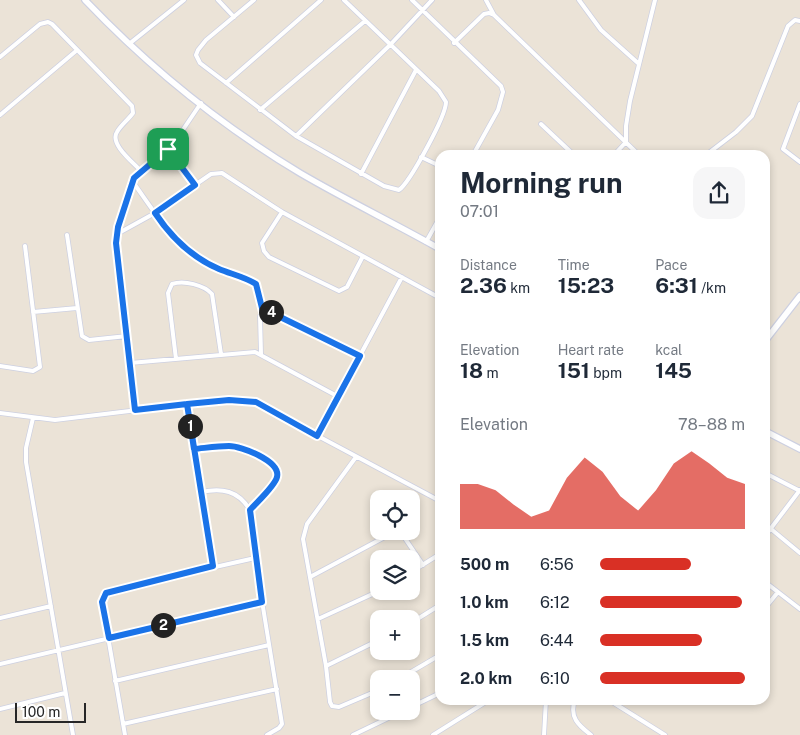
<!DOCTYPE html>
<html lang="en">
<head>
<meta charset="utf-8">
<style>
	body { margin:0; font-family:"Public Sans",sans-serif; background:#f6f6f7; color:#1f2937; height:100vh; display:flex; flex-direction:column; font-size:19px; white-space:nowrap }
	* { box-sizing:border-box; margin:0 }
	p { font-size:16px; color:#747a83 }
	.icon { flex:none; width:28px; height:28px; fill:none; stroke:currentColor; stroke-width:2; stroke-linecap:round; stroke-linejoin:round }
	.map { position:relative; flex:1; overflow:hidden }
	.drawer { position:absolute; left:435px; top:150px; width:335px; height:555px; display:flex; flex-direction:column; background:#fff; border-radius:15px; box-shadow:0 2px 8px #0003 }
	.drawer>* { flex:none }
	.tools { position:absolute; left:370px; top:490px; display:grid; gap:10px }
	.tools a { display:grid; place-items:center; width:50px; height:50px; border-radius:10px; background:#fff; box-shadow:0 2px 8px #0003; font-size:25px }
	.scale { position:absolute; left:15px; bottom:12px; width:71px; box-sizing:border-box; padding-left:5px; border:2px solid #272727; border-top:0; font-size:14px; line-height:18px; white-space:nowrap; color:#272727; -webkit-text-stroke:4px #fff; paint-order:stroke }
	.pin { position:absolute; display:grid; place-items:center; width:42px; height:42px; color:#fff; margin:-21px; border-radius:10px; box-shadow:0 2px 8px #0006 }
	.km { position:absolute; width:25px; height:25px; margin:-12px; border-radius:50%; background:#222; color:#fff; font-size:14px; line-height:25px; text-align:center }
	.round { display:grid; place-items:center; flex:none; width:52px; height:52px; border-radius:15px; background:#f6f6f7 }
	.summary { display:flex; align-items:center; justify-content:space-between; height:85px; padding:0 25px }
	h1 { font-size:28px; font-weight:700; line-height:38px }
	.figures { display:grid; grid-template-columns:repeat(3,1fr); gap:8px; height:85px; padding:5px 25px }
	.figures div { display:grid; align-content:center }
	.figures b { font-size:21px; font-weight:700 }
	.figures small { font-size:14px; font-weight:400 }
	.figures p { font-size:14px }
	.chart { height:140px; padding:10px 25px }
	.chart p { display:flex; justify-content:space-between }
	.chart svg { width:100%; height:90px; margin-top:5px; fill:#d93025; opacity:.7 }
	ul { padding:0 25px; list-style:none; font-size:16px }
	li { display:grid; grid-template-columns:80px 60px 1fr; align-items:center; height:38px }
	li i { height:12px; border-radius:6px; background:#d93025 }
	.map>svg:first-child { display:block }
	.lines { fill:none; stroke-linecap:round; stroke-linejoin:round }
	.street-casing { stroke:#cdd0e1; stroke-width:5.5 }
	.secondary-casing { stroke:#cdd0e1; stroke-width:8 }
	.street { stroke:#fff; stroke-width:4 }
	.secondary { stroke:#fff; stroke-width:5.5 }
	.route-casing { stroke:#fff; stroke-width:10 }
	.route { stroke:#1a73e8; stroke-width:6 }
</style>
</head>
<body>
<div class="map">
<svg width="800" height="735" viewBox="0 0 800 735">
	<rect width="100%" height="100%" fill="#ebe3d7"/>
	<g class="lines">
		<defs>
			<path id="street" d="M 218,0 L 234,17
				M 254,0 L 206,40 L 198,50 L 196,55 L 200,63 L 296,136 L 384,186 L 399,190 C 410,182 446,116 446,102 L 439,91 L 344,0
				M 412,0 L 501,86 L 503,92 L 498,110 L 473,155
				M 486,0 L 494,15
				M 579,0 L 601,30 L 639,64
				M 454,43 L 484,14 L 489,13 L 494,15 L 639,155
				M 129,44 L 184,0
				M 0,57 L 40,24 L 48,22 L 52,24 L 132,106 L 133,113 C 128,120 121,125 117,132 C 109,144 134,163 141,171
				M 226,83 L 321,0
				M 800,104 L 783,149 L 800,162
				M 260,110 L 365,21
				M 0,115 L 76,51
				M 541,124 L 574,155
				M 296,136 L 390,45 L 432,0
				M 168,149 L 195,185 L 211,174 L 222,173 L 282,212 L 440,298
				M 614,155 L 626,142 L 626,126 L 630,101 L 655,0
				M 706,155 L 736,132 L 752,116 L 788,26 L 795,20 L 800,21
				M 421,157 L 440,166
				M 361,174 L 416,70
				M 133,182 C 153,210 172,242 202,260 C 218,270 240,273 255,284 L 263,312
				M 282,212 L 262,243 L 264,251 L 269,257 L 339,291 L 347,287 L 363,256
				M 117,234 L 155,213 L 195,185
				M 67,235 L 82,336 L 89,340 L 127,336
				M 426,242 L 440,217
				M 765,279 L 765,284
				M 33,312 L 77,308
				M 261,354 L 260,316 L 266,311 L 360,356
				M 176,359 L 168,293 L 172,284 C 184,280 204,285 212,294 L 221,354
				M 130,363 L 255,352 L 337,396
				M 0,366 L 33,371 L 40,367 L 25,246
				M 187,404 L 213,566
				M 135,410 L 116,234 L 135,179 L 176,140 L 201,103
				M 0,413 L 55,420 L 229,399 L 256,403 L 440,501
				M 33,418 L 26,448 L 26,462 L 73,735
				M 317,436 L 402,277
				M 194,449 C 205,448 217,446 229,446 C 241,446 281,461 277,477 C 275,486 256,503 250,510 L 255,558 L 282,724 L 279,728 L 267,735
				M 356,457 L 307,524 L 303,539 L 326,666 L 330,702 L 332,706 L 339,707 L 379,690
				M 765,473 L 800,491
				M 201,492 C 222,488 238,490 250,510
				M 771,529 L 800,553
				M 400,531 L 423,565
				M 765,536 L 800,490
				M 411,572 L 440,554
				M 310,577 L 396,531
				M 765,582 L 800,609
				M 765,608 L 778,592
				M 0,618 L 51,606
				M 318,619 L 379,591
				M 411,623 L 440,605
				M 0,664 L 262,602
				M 326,666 L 379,640
				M 399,679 L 440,655
				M 115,681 L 269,645
				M 575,700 C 569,717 578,725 591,735
				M 609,700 L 665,735
				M 411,707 L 440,693
				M 0,709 L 65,693
				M 123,724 L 277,689
				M 125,735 L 102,602 L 103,596 L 109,591 L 255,558
				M 353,735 L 403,711
				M 433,735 L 489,700
				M 544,735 L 546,700"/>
			<path id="secondary" d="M 85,0 C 148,66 222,126 300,173 C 346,200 394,223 440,249
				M 765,341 L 800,296
				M 765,431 L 800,449"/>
		</defs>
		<use href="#street" class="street-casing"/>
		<use href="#secondary" class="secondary-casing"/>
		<use href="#street" class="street"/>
		<use href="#secondary" class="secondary"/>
	</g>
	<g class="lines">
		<defs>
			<path id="route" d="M 168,149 L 134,178 L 118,227 L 116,243 L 135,410 L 187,404 L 213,566 L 106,593 L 102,602 L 109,638 L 262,602 L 250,510 C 256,503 275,486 277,477 C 281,461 241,446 229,446 C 217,446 205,448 194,449 L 187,404 L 229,400 L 256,402 L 317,436 L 360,356 L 272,313 L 263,312 L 256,284 C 245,277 231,274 219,269 C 193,258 171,237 155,213 L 195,185 L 168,149"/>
		</defs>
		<use href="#route" class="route-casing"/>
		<use href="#route" class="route"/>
	</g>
</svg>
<div class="tools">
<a><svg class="icon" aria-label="locate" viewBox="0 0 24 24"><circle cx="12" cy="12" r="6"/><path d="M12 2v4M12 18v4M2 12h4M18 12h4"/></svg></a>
<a><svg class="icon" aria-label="layers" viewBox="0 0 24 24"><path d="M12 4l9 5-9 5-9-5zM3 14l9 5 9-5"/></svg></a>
<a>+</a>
<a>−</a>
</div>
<div class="scale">100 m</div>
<div class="pin" style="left:168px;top:149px;background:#1e9e55"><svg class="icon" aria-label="arrive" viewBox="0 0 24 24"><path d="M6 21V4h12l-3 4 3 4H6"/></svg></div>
<b class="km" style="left:190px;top:426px">1</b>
<b class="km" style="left:163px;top:625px">2</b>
<b class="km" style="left:271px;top:312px">4</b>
<section class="drawer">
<div class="summary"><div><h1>Morning run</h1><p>07:01</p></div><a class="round"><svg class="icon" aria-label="share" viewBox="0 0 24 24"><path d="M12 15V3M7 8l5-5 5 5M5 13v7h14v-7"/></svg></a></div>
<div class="figures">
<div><p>Distance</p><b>2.36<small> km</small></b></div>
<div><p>Time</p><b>15:23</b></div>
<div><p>Pace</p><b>6:31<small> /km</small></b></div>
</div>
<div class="figures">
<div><p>Elevation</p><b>18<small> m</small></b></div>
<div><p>Heart rate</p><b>151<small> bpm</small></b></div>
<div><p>kcal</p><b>145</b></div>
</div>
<div class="chart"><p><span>Elevation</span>78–88 m</p>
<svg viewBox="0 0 160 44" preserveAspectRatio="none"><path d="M0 44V22L10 22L20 25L30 32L40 38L50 35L60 19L70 9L80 16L90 28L100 35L110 25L120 12L130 6L140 12L150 19L160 22V44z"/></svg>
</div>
<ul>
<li><b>500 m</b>6:56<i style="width:63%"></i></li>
<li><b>1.0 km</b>6:12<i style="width:98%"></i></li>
<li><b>1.5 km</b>6:44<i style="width:70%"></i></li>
<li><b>2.0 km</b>6:10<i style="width:100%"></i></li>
</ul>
</section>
</div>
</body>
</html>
